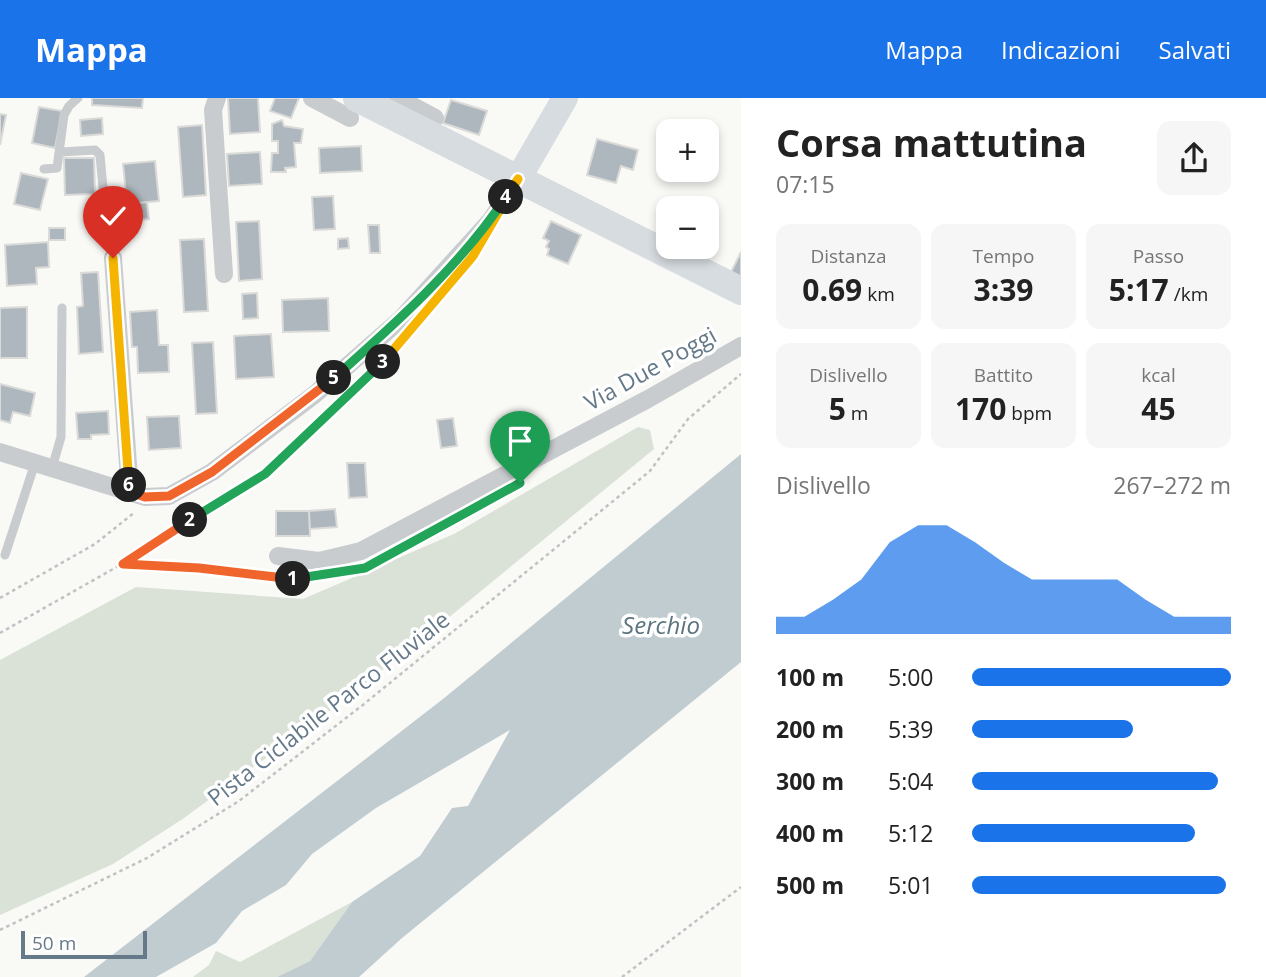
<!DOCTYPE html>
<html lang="it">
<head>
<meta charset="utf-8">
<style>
	body { margin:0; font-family:"Open Sans",sans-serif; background:#f6f6f6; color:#222; height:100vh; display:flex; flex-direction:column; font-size:26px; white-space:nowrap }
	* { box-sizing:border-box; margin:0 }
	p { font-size:23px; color:#767676 }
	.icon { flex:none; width:38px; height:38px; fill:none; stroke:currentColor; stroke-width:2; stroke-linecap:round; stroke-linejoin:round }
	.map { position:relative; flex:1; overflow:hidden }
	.side { display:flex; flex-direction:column; background:#fff; width:525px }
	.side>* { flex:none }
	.controls { position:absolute; left:656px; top:21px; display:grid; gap:14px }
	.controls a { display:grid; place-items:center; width:63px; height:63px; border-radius:14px; background:#fff; box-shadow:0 4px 10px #0003; font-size:35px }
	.scale { position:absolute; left:21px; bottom:18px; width:126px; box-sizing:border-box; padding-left:7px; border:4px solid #657989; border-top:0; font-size:19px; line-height:24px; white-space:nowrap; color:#657989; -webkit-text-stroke:5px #fff; paint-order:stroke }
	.pin { position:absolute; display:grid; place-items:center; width:60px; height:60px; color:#fff; margin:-72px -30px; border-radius:50% 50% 50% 0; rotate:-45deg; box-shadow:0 0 7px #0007 }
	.pin .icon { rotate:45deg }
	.km { position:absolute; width:35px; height:35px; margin:-18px; border-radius:50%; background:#222; color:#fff; font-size:19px; line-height:35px; text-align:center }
	.round { display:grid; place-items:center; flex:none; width:74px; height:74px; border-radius:14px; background:#f6f6f6 }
	.overview { display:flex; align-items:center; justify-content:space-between; height:119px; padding:0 35px }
	h1 { font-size:38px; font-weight:700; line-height:52px }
	.stats { display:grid; grid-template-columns:repeat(3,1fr); gap:10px; height:119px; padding:7px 35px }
	.stats div { display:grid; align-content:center; border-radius:14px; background:#f6f6f6; text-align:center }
	.stats b { font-size:30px; font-weight:700 }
	.stats small { font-size:19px; font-weight:400 }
	.stats p { font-size:19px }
	.chart { height:196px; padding:14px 35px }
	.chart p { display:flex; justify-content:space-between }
	.chart svg { width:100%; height:126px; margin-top:7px; fill:#1a73e8; opacity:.7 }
	ul { padding:0 35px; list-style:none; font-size:23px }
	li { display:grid; grid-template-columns:112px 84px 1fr; align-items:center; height:52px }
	li i { height:18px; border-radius:9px; background:#1a73e8 }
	header { display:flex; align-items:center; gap:42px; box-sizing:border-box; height:98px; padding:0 35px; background:#1a73e8; color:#fff }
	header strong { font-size:33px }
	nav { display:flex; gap:38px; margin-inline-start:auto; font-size:24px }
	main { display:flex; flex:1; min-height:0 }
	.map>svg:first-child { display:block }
	.green { fill:#dae1d6 }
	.water { fill:#c1ccd1 }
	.building { fill:#aeb7bd; stroke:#dadad8; stroke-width:2 }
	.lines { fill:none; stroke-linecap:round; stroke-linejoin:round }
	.path { stroke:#bfc2c4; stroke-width:2.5; stroke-dasharray:3.5 3.5; stroke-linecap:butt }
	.lane { stroke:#c8cccf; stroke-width:9 }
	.street { stroke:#c8cccf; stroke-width:18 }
	.secondary { stroke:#d6dce0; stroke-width:26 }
	.primary { stroke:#d6dce0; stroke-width:28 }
	.split-1-casing { stroke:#fff; stroke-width:14 }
	.split-2-casing { stroke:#fff; stroke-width:14 }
	.split-3-casing { stroke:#fff; stroke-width:14 }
	.split-4-casing { stroke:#fff; stroke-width:14 }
	.split-5-casing { stroke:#fff; stroke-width:14 }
	.split-6-casing { stroke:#fff; stroke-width:14 }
	.split-7-casing { stroke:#fff; stroke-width:14 }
	.split-1 { stroke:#22a559; stroke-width:9 }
	.split-2 { stroke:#f0652b; stroke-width:9 }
	.split-3 { stroke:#22a559; stroke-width:9 }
	.split-4 { stroke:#f5b400; stroke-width:9 }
	.split-5 { stroke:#22a559; stroke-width:9 }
	.split-6 { stroke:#f0652b; stroke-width:9 }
	.split-7 { stroke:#f5b400; stroke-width:9 }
	.labels { text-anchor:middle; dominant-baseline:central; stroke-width:7; stroke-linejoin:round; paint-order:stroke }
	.street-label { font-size:23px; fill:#657989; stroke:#fff }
	.water-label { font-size:24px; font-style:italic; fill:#5c747d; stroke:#fff }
</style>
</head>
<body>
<header>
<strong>Mappa</strong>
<nav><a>Mappa</a><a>Indicazioni</a><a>Salvati</a></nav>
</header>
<main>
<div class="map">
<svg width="741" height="879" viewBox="0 0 741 879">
	<rect width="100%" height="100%" fill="#f9f9f6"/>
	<path class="green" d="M 638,329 L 650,332 L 654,351 L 420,543 L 322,619 L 184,720 L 113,766 L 0,817 L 0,562 L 136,489 L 303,501 L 454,436 Z
		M 352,804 L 310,863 L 277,879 L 193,879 L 209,867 L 216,853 L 240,864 Z"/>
	<path class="water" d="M 741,356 L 741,564 L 402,840 L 359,879 L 277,879 L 310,863 L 352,804 L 420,758 L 452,710 L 468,708 L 510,632 L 376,710 L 312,756 L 286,787 L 242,813 L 216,845 L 156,879 L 84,879 L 443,601 Z"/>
	<path class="building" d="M 92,0 L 143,0 L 142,10 L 92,7 Z
		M 228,0 L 258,0 L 260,34 L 230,36 Z
		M 275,0 L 299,0 L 291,20 L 270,13 Z
		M 451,2 L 487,13 L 479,37 L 443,25 Z
		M 39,9 L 62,13 L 55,50 L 32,45 Z
		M 0,16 L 6,17 L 0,47 Z
		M 102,20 L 103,36 L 81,38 L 80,22 Z
		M 282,22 L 284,28 L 303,31 L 301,45 L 294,45 L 296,69 L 285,70 L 286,74 L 271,74 L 272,55 L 278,55 L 278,43 L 272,43 L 272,26 Z
		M 202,27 L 206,97 L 183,99 L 178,29 Z
		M 597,41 L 638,52 L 633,72 L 621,68 L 616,85 L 587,77 Z
		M 361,48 L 362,73 L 320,75 L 319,50 Z
		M 260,54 L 262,86 L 229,88 L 227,56 Z
		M 64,60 L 94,60 L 95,96 L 65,97 Z
		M 155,63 L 159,103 L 127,106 L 123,66 Z
		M 21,75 L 48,81 L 40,112 L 14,106 Z
		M 333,98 L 335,131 L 314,132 L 312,99 Z
		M 147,104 L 149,121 L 129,123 L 127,106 Z
		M 259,123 L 262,181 L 239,183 L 236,124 Z
		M 551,123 L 581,137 L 568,166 L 547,157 L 549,151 L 546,149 L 549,143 L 543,140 Z
		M 368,127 L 379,127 L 380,155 L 370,155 Z
		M 49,130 L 65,130 L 65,142 L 49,142 Z
		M 348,140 L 349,150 L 338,151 L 338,141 Z
		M 204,141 L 208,213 L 184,214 L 180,142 Z
		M 48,144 L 49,169 L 36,170 L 37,186 L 7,188 L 5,147 Z
		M 741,154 L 741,179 L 731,174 Z
		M 98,174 L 103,254 L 79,256 L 77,209 L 83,208 L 81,175 Z
		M 257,195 L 258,220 L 243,221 L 242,196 Z
		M 328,200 L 329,233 L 283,234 L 282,202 Z
		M 27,209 L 27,260 L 0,260 L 0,210 Z
		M 157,212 L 159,247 L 168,247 L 169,274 L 138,275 L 137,249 L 132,249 L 130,214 Z
		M 271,236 L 274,279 L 236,281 L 234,238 Z
		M 213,244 L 217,315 L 196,316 L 192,245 Z
		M 0,286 L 35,295 L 30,318 L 13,314 L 10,325 L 0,322 Z
		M 108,313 L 109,336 L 91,337 L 91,341 L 78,341 L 76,315 Z
		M 179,318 L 181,350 L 149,352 L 147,319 Z
		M 453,320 L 457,348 L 441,350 L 437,322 Z
		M 347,365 L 365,365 L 367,399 L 349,400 Z
		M 335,411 L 337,429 L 310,431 L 309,413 Z
		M 276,413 L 309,413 L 310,438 L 276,438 Z"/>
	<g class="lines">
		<path class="path" d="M 306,480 L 297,481 L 199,470 L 123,466 L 214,406 L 265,376 L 376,273 L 392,253
			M 0,500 L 95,446 L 135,414
			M 0,535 L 122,466
			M 0,832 L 147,760 L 239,703 L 364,606 L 650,373 L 688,321 L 741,276
			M 622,879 L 741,789"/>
		<path class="lane" d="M 61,54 L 95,52 L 100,57 L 108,145 L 113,160
			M 44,71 L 57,70 L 64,17 L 69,8 L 78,0
			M 52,370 L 61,339 L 62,210
			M 5,457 L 35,365"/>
		<path class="street" d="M 217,0 L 213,12 L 224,176
			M 312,0 L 350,20
			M 398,0 L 435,20
			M 113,160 L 130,394
			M 0,354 L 145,399 L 169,398 L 212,374 L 314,297 L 401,221 L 491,122 L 518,81
			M 278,458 L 319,463 L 361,453 L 648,301 L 741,248"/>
		<path class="secondary" d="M 518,81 L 565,0"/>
		<path class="primary" d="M 357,0 L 741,193"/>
	</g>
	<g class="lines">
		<defs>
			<path id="split-1" d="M 293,481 L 365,470 L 520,385"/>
			<path id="split-2" d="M 190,422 L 123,466 L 199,470 L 293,481"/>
			<path id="split-3" d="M 190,422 L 265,376 L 383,264"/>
			<path id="split-4" d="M 383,264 L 473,158 L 518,81 L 506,99"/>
			<path id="split-5" d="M 334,280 C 395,226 461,167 506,99"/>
			<path id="split-6" d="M 129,387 L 130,394 L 145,399 L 169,398 L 212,374 L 334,280"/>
			<path id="split-7" d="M 113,160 L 129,387"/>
		</defs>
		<use href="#split-1" class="split-1-casing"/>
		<use href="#split-2" class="split-2-casing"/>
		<use href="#split-3" class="split-3-casing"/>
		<use href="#split-4" class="split-4-casing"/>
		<use href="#split-5" class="split-5-casing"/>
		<use href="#split-6" class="split-6-casing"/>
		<use href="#split-7" class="split-7-casing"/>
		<use href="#split-1" class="split-1"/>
		<use href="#split-2" class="split-2"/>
		<use href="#split-3" class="split-3"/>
		<use href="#split-4" class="split-4"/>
		<use href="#split-5" class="split-5"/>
		<use href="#split-6" class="split-6"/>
		<use href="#split-7" class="split-7"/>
	</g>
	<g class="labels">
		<g class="street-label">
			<text transform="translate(650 270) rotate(-29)">Via Due Poggi</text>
			<text transform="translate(328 610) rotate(-38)">Pista Ciclabile Parco Fluviale</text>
		</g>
		<g class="water-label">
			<text x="661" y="526">Serchio</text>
		</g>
	</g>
</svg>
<div class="controls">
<a>+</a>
<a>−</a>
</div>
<div class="scale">50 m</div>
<div class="pin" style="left:520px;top:385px;background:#1e9e55"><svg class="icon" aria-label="arrive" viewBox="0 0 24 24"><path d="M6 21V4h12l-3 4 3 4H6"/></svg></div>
<div class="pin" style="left:113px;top:160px;background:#d93025"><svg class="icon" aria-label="check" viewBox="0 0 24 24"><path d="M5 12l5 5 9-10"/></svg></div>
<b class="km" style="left:293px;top:481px">1</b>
<b class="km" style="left:190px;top:422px">2</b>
<b class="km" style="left:383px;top:264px">3</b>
<b class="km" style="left:506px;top:99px">4</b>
<b class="km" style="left:334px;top:280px">5</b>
<b class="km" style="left:129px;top:387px">6</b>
</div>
<section class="side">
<div class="overview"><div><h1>Corsa mattutina</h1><p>07:15</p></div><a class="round"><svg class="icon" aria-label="share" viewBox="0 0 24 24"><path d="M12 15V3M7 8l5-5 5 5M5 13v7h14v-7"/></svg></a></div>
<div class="stats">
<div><p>Distanza</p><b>0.69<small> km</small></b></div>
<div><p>Tempo</p><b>3:39</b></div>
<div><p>Passo</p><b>5:17<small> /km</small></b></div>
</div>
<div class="stats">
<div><p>Dislivello</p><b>5<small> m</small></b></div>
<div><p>Battito</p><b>170<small> bpm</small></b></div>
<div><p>kcal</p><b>45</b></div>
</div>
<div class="chart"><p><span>Dislivello</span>267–272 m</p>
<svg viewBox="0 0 160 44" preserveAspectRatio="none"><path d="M0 44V38L10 38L20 32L30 25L40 12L50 6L60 6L70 12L80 19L90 25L100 25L110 25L120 25L130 32L140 38L150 38L160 38V44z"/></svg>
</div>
<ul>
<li><b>100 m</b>5:00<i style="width:100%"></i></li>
<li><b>200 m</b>5:39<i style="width:62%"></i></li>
<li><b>300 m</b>5:04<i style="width:95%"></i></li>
<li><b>400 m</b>5:12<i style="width:86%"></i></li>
<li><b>500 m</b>5:01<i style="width:98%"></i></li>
</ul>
</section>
</main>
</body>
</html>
